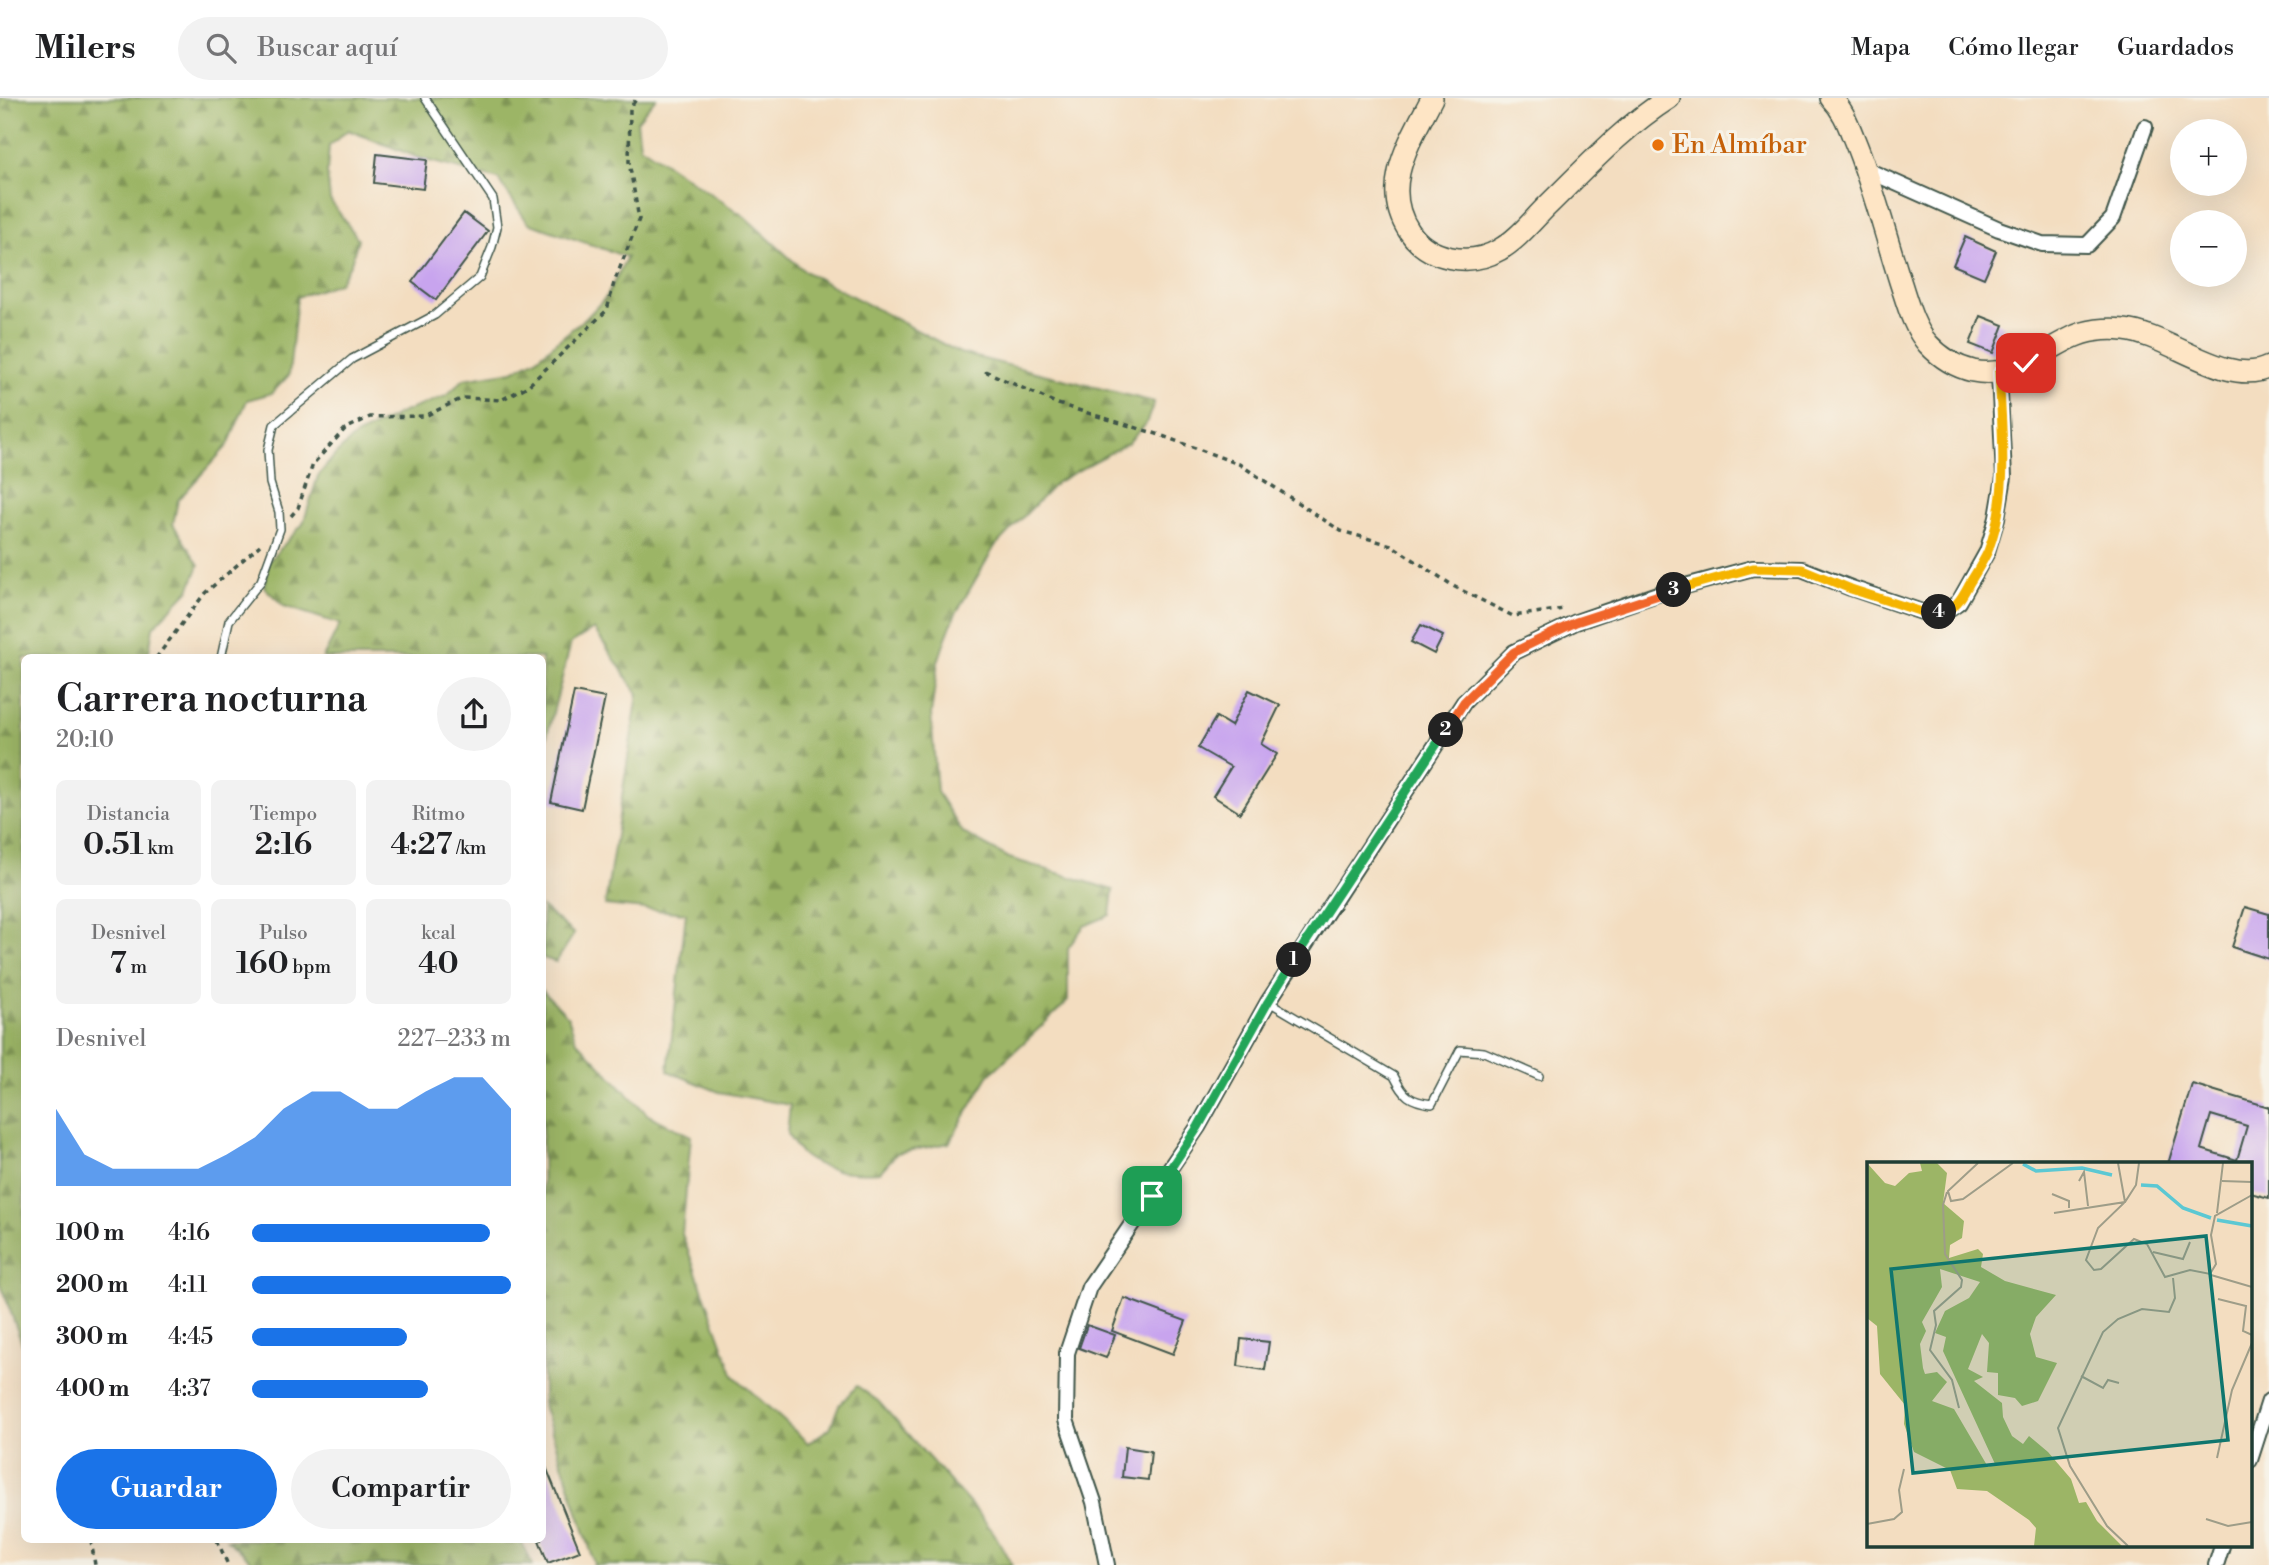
<!DOCTYPE html>
<html lang="es">
<head>
<meta charset="utf-8">
<style>
	body { margin:0; font-family:"Libre Bodoni",serif; background:#f2f2f2; color:#202124; height:100vh; display:flex; flex-direction:column; font-size:26px; white-space:nowrap }
	* { box-sizing:border-box; margin:0 }
	p { font-size:23px; color:#757577 }
	.icon { flex:none; width:38px; height:38px; fill:none; stroke:currentColor; stroke-width:2; stroke-linecap:round; stroke-linejoin:round }
	.map { position:relative; flex:1; overflow:hidden }
	.sheet { position:absolute; left:21px; top:556px; width:525px; height:889px; display:flex; flex-direction:column; background:#fff; border-radius:10px; box-shadow:0 7px 28px #0002 }
	.sheet>* { flex:none }
	.buttons { position:absolute; left:2170px; top:21px; display:grid; gap:14px }
	.buttons a { display:grid; place-items:center; width:77px; height:77px; border-radius:50%; background:#fff; box-shadow:0 7px 28px #0002; font-size:35px }
	.pin { position:absolute; display:grid; place-items:center; width:60px; height:60px; color:#fff; margin:-30px; border-radius:14px; box-shadow:0 4px 10px #0006 }
	.km { position:absolute; width:35px; height:35px; margin:-18px; border-radius:50%; background:#222; color:#fff; font-size:19px; line-height:35px; text-align:center }
	.round { display:grid; place-items:center; flex:none; width:74px; height:74px; border-radius:37px; background:#f2f2f2 }
	.overview { display:flex; align-items:center; justify-content:space-between; height:119px; padding:0 35px }
	h1 { font-size:38px; font-weight:600; line-height:52px }
	.metrics { display:grid; grid-template-columns:repeat(3,1fr); gap:10px; height:119px; padding:7px 35px }
	.metrics div { display:grid; align-content:center; border-radius:10px; background:#f2f2f2; text-align:center }
	.metrics b { font-size:30px; font-weight:600 }
	.metrics small { font-size:19px; font-weight:400 }
	.metrics p { font-size:19px }
	.chart { height:196px; padding:14px 35px }
	.chart p { display:flex; justify-content:space-between }
	.chart svg { width:100%; height:126px; margin-top:7px; fill:#1a73e8; opacity:.7 }
	.action { display:flex; gap:14px; margin-top:auto; padding:14px 35px }
	.action a { flex:1; height:80px; border-radius:42px; background:#1a73e8; color:#fff; font-size:28px; font-weight:600; line-height:80px; text-align:center }
	.action a+a { background:#f2f2f2; color:#202124 }
	ul { padding:0 35px; list-style:none; font-size:23px }
	li { display:grid; grid-template-columns:112px 84px 1fr; align-items:center; height:52px }
	li i { height:18px; border-radius:9px; background:#1a73e8 }
	header { display:flex; align-items:center; gap:42px; box-sizing:border-box; height:98px; padding:0 35px; background:#fff; border-bottom:2px solid #e0e0e0 }
	header strong { font-size:33px }
	nav { display:flex; gap:38px; margin-inline-start:auto; font-size:24px }
	.search { width:490px; height:63px; background:#f2f2f2; display:flex; align-items:center; gap:18px; box-sizing:border-box; padding:0 24px; border-radius:38px; color:#757577; font-size:26px }
	.map>svg:first-child { display:block }
	.forest { fill:url(#forest-firs); stroke:#5e794d; stroke-width:2 }
	.building { fill:#c8a4ee; fill-rule:evenodd }
	.lines { fill:none; stroke-linecap:round; stroke-linejoin:round }
	.service-casing { stroke:#3f5549; stroke-width:10 }
	.minor-casing { stroke:#3f5549; stroke-width:18 }
	.secondary-casing { stroke:#3f5549; stroke-width:24 }
	.path { stroke:#3f5549; stroke-width:3.5; stroke-dasharray:5 5; stroke-linecap:butt }
	.service { stroke:#fff; stroke-width:7 }
	.minor { stroke:#fff; stroke-width:14 }
	.secondary { stroke:#fee5c5; stroke-width:21 }
	.split-1-casing { stroke:#fff; stroke-width:14 }
	.split-2-casing { stroke:#fff; stroke-width:14 }
	.split-3-casing { stroke:#fff; stroke-width:14 }
	.split-4-casing { stroke:#fff; stroke-width:14 }
	.split-5-casing { stroke:#fff; stroke-width:14 }
	.split-1 { stroke:#22a559; stroke-width:9 }
	.split-2 { stroke:#22a559; stroke-width:9 }
	.split-3 { stroke:#f0652b; stroke-width:9 }
	.split-4 { stroke:#f5b400; stroke-width:9 }
	.split-5 { stroke:#f5b400; stroke-width:9 }
	.food-dot { fill:#e8710a; stroke:#f7f3e8; stroke-width:2.5 }
	.labels { text-anchor:middle; dominant-baseline:central; stroke-width:6; stroke-linejoin:round; paint-order:stroke }
	.food-label { font-size:26px; fill:#c56008; stroke:#f7f3e8; text-anchor:start }
	.inset-river { fill:none; stroke:#5bc8d3; stroke-width:3.5 }
	.inset-road { fill:none; stroke:#9e9d88; stroke-width:2 }
	.view { fill:#0f766e; fill-opacity:0.15; stroke:#0f766e; stroke-width:3.5 }
	.inset-edge { fill:none; stroke:#1f3d34; stroke-width:3.5 }
</style>
</head>
<body>
<header>
<strong>Milers</strong>
<div class="search"><svg class="icon" aria-label="search" viewBox="0 0 24 24"><circle cx="10" cy="10" r="6"/><path d="M15 15l6 6"/></svg>Buscar aquí</div>
<nav><a>Mapa</a><a>Cómo llegar</a><a>Guardados</a></nav>
</header>
<div class="map">
<svg width="2269" height="1467" viewBox="0 0 2269 1467">
	<defs>
		<pattern id="forest-firs" width="22" height="20" patternUnits="userSpaceOnUse" patternTransform="scale(1.75)"><rect width="22" height="20" fill="#9cb566"/><path d="M5 1l3.5 6h-7zM16 11l3.5 6h-7z" fill="#7f9455"/></pattern>
	</defs>
	<rect width="100%" height="100%" fill="#f7f3e8"/>
	<filter id="ink" filterUnits="userSpaceOnUse"><feTurbulence type="fractalNoise" baseFrequency=".0143" numOctaves="2"/><feDisplacementMap in="SourceGraphic" scale="14" xChannelSelector="R" yChannelSelector="G"/><feConvolveMatrix kernelMatrix="1 2 1 2 8 2 1 2 1" color-interpolation-filters="sRGB"/></filter>
	<filter id="wash" filterUnits="userSpaceOnUse"><feTurbulence type="fractalNoise" baseFrequency=".00686" numOctaves="4" result="noise"/><feDisplacementMap in="SourceGraphic" scale="28" xChannelSelector="R" yChannelSelector="G"/><feGaussianBlur stdDeviation="1.57" result="paint"/><feColorMatrix in="noise" values="0 0 0 0 0 0 0 0 0 0 0 0 0 0 0 0 0 1.4 0 .05"/><feComposite in="paint" operator="in"/></filter>
	<g filter="url(#wash)">
		<rect width="100%" height="100%" fill="#f3ddc0"/>
		<path class="forest" d="M 0,0 L 656,0 L 637,23 L 640,48 L 745,119 L 804,173 L 960,255 L 1154,304 L 1146,326 L 1128,345 L 1057,384 L 995,448 L 955,517 L 946,540 L 938,564 L 931,616 L 937,694 L 963,735 L 1009,760 L 1113,792 L 1110,817 L 1084,828 L 1068,850 L 1068,903 L 988,978 L 949,1045 L 897,1055 L 880,1074 C 854,1076 825,1074 804,1058 C 797,1053 792,1042 787,1036 L 790,1007 L 719,994 L 668,973 L 686,815 L 605,807 L 638,596 L 594,531 L 571,545 L 543,653 L 542,560 L 323,560 L 340,526 L 284,508 L 264,489 L 269,463 L 303,426 L 318,378 L 335,357 L 354,339 L 401,315 L 446,298 L 464,281 L 513,273 L 535,262 L 590,216 L 607,198 L 627,159 L 528,125 L 498,81 L 422,61 L 348,32 L 329,48 L 327,74 L 330,102 L 358,141 L 351,165 L 339,185 L 297,199 L 289,277 L 272,295 L 247,302 L 228,347 L 178,402 L 173,426 L 199,467 L 189,492 L 153,529 L 148,560 L 24,560 L 24,1272 L 24,1251 L 0,1184 Z
			M 542,809 L 574,836 L 556,864 L 543,860 Z
			M 542,892 L 568,919 L 576,942 L 648,1017 L 691,1038 L 682,1136 L 734,1278 L 808,1345 L 830,1330 L 839,1307 L 857,1288 L 878,1303 L 979,1416 L 994,1435 L 1012,1467 L 594,1467 L 595,1466 L 543,1307 Z
			M 227,1442 L 520,1442 L 533,1467 L 256,1467 Z"/>
		<g id="blocks">
			<path class="building" d="M 377,56 L 427,62 L 423,91 L 374,85 Z
				M 464,115 L 488,133 L 436,202 L 412,184 Z
				M 1965,139 L 1996,153 L 1984,180 L 1953,167 Z
				M 1981,218 L 2004,227 L 1993,255 L 1970,246 Z
				M 1421,527 L 1443,538 L 1434,556 L 1411,544 Z
				M 1249,592 L 1280,607 L 1261,646 L 1277,656 L 1240,715 L 1213,698 L 1231,669 L 1198,650 L 1216,619 L 1231,628 Z
				M 574,594 L 605,600 L 582,711 L 551,704 Z
				M 2245,809 L 2269,816 L 2269,861 L 2232,849 Z
				M 2192,986 L 2269,1009 L 2269,1100 L 2250,1095 L 2250,1066 L 2168,1066 ZM 2211,1017 L 2247,1028 L 2237,1062 L 2201,1051 Z
				M 1124,1200 L 1186,1223 L 1173,1256 L 1112,1233 Z
				M 1087,1227 L 1115,1237 L 1106,1260 L 1079,1250 Z
				M 1241,1241 L 1269,1244 L 1265,1272 L 1238,1268 Z
				M 1125,1349 L 1151,1353 L 1148,1382 L 1122,1379 Z
				M 542,1359 L 580,1453 L 548,1465 L 539,1442 L 542,1442 Z"/>
		</g>
	</g>
	<g filter="url(#ink)">
		<use href="#blocks" fill-opacity="0" stroke="#3f5549" stroke-width="2"/>
		<g class="lines">
			<defs>
				<path id="service" d="M 221,560 L 229,523 L 261,483 L 280,431 L 279,414 L 270,385 L 268,352 L 274,327 L 352,261 L 435,217 L 480,179 L 492,149 L 497,129 L 493,101 L 425,0
					M 1269,904 L 1394,978 C 1404,998 1409,1003 1432,1006 L 1460,952 L 1484,954 L 1539,978"/>
				<path id="minor" d="M 1867,72 L 1999,131 L 2042,146 L 2087,147 L 2113,120 L 2145,29
					M 2250,1362 L 2269,1303
					M 1107,1467 L 1094,1404 L 1066,1322 L 1067,1255 L 1089,1189 L 1198,1029 L 1268,904 L 1464,604 L 1514,554 L 1576,524 L 1663,494 L 1753,470 L 1802,471 L 1851,490 L 1922,514 L 1944,514 L 1959,504 L 1987,454 L 1997,420 L 2004,379 L 1999,275
					M 2216,1467 L 2222,1448"/>
				<path id="secondary" d="M 1432,0 C 1411,42 1379,88 1409,133 C 1428,162 1470,169 1499,152 C 1517,142 1531,124 1546,109 C 1585,71 1623,29 1669,0
					M 1831,0 C 1843,12 1848,26 1854,41 C 1873,87 1885,136 1900,183 C 1907,204 1913,229 1928,246 C 1940,259 1956,269 1973,273 C 2011,281 2039,255 2071,240 C 2086,232 2107,230 2124,232 C 2168,236 2227,290 2269,269"/>
			</defs>
			<use href="#service" class="service-casing"/>
			<use href="#minor" class="minor-casing"/>
			<use href="#secondary" class="secondary-casing"/>
			<path class="path" d="M 985,273 L 1058,306 L 1157,336 L 1239,366 L 1341,433 L 1391,447 L 1455,489 L 1513,518 L 1564,511
				M 291,418 L 298,410 L 313,366 L 345,331 L 370,319 L 425,318 L 463,300 L 501,302 L 528,288 L 607,212 L 614,185 L 639,121 L 629,64 L 630,10 L 637,0
				M 156,560 L 205,495 L 260,447
				M 91,1442 L 95,1467
				M 217,1442 L 228,1467"/>
			<use href="#service" class="service"/>
			<use href="#minor" class="minor"/>
			<use href="#secondary" class="secondary"/>
		</g>
	</g>
	<g class="lines" filter="url(#ink)">
		<defs>
			<path id="split-1" d="M 1152,1098 L 1198,1029 L 1268,904 L 1294,862"/>
			<path id="split-2" d="M 1294,862 L 1446,632"/>
			<path id="split-3" d="M 1446,632 L 1464,604 L 1514,554 L 1576,524 L 1674,492"/>
			<path id="split-4" d="M 1674,492 L 1753,470 L 1802,471 L 1851,491 L 1922,514 L 1939,514"/>
			<path id="split-5" d="M 1939,514 C 1955,513 1962,499 1969,486 C 1975,476 1983,464 1988,453 C 2010,396 2002,334 1999,275 L 2026,265"/>
		</defs>
		<use href="#split-1" class="split-1-casing"/>
		<use href="#split-2" class="split-2-casing"/>
		<use href="#split-3" class="split-3-casing"/>
		<use href="#split-4" class="split-4-casing"/>
		<use href="#split-5" class="split-5-casing"/>
		<use href="#split-1" class="split-1"/>
		<use href="#split-2" class="split-2"/>
		<use href="#split-3" class="split-3"/>
		<use href="#split-4" class="split-4"/>
		<use href="#split-5" class="split-5"/>
	</g>
	<circle class="food-dot" cx="1658" cy="47" r="7"/>
	<g class="labels">
		<g class="food-label">
			<text x="1672" y="47">En Almíbar</text>
		</g>
	</g>
	<g transform="translate(1867 1064)">
		<rect width="385" height="385" fill="#f3ddc0"/>
		<path d="M 0,1 L 18,21 L 28,24 L 42,11 L 55,9 L 53,1 L 70,1 L 80,11 L 76,41 L 97,59 L 95,76 L 83,83 L 82,96 L 111,87 L 116,92 L 114,105 L 138,119 L 189,133 L 169,155 L 163,172 L 169,195 L 190,201 L 171,239 L 155,244 L 148,236 L 131,233 L 131,211 L 120,210 L 122,181 L 115,172 L 101,207 L 116,215 L 107,219 L 135,241 L 136,255 L 145,274 L 156,282 L 162,274 L 181,290 L 204,317 L 212,341 L 219,340 L 230,359 L 255,384 L 167,384 L 169,366 L 162,358 L 120,329 L 90,327 L 83,308 L 47,290 L 37,262 L 38,243 L 13,212 L 10,164 L 0,156 ZM 73,107 L 113,120 L 102,136 L 78,149 L 68,171 L 79,175 L 76,189 L 128,302 L 121,305 L 87,247 L 65,239 L 80,220 L 70,210 L 58,212 L 56,206 L 53,182 L 59,169 L 55,160 L 75,125 Z" fill="#9cb566" fill-rule="evenodd"/>
		<path class="inset-river" d="M 156,2 L 169,9 L 215,6 L 245,13M 274,23 L 290,24 L 316,46 L 344,56M 350,58 L 385,64"/>
		<path class="inset-road" d="M 111,1 L 81,29 L 84,39 L 96,37 L 146,1M 251,1 L 258,40 L 231,66 L 219,98 L 227,108 L 234,107 L 267,77 L 280,82 L 298,115 L 323,108 L 343,112 L 349,102 L 344,73 L 348,54 L 385,33M 212,19 L 217,10 L 221,44M 355,19 L 385,20M 80,30 L 76,43 L 78,92 L 95,118 L 94,125 L 67,149 L 69,163 L 63,188 L 85,218 L 92,246M 185,32 L 202,39 L 202,46M 187,51 L 258,40 L 269,23 L 272,1M 350,51 L 356,1M 286,90 L 316,97 L 323,80M 344,113 L 385,125M 351,137 L 379,144 L 376,169 L 385,173M 214,214 L 236,226 L 241,218 L 252,221M 350,296 L 365,228 L 385,181M 339,357 L 361,364 L 385,360M 0,362 L 27,357 L 35,350 L 32,328 L 37,307M 261,384 L 240,364 L 203,304 L 191,266 L 236,170 L 251,157 L 275,147 L 302,150 L 308,136 L 306,116"/>
		<path class="view" d="M 339,74 L 361,278 L 46,311 L 24,107 Z"/>
		<rect width="385" height="385" class="inset-edge"/>
	</g>
</svg>
<div class="buttons">
<a>+</a>
<a>−</a>
</div>
<div class="pin" style="left:1152px;top:1098px;background:#1e9e55"><svg class="icon" aria-label="arrive" viewBox="0 0 24 24"><path d="M6 21V4h12l-3 4 3 4H6"/></svg></div>
<div class="pin" style="left:2026px;top:265px;background:#d93025"><svg class="icon" aria-label="check" viewBox="0 0 24 24"><path d="M5 12l5 5 9-10"/></svg></div>
<b class="km" style="left:1294px;top:862px">1</b>
<b class="km" style="left:1446px;top:632px">2</b>
<b class="km" style="left:1674px;top:492px">3</b>
<b class="km" style="left:1939px;top:514px">4</b>
<section class="sheet">
<div class="overview"><div><h1>Carrera nocturna</h1><p>20:10</p></div><a class="round"><svg class="icon" aria-label="share" viewBox="0 0 24 24"><path d="M12 15V3M7 8l5-5 5 5M5 13v7h14v-7"/></svg></a></div>
<div class="metrics">
<div><p>Distancia</p><b>0.51<small> km</small></b></div>
<div><p>Tiempo</p><b>2:16</b></div>
<div><p>Ritmo</p><b>4:27<small> /km</small></b></div>
</div>
<div class="metrics">
<div><p>Desnivel</p><b>7<small> m</small></b></div>
<div><p>Pulso</p><b>160<small> bpm</small></b></div>
<div><p>kcal</p><b>40</b></div>
</div>
<div class="chart"><p><span>Desnivel</span>227–233 m</p>
<svg viewBox="0 0 160 44" preserveAspectRatio="none"><path d="M0 44V17L10 33L20 38L30 38L40 38L50 38L60 33L70 27L80 17L90 11L100 11L110 17L120 17L130 11L140 6L150 6L160 17V44z"/></svg>
</div>
<ul>
<li><b>100 m</b>4:16<i style="width:92%"></i></li>
<li><b>200 m</b>4:11<i style="width:100%"></i></li>
<li><b>300 m</b>4:45<i style="width:60%"></i></li>
<li><b>400 m</b>4:37<i style="width:68%"></i></li>
</ul>
<div class="action"><a>Guardar</a><a>Compartir</a></div>
</section>
</div>
</body>
</html>
